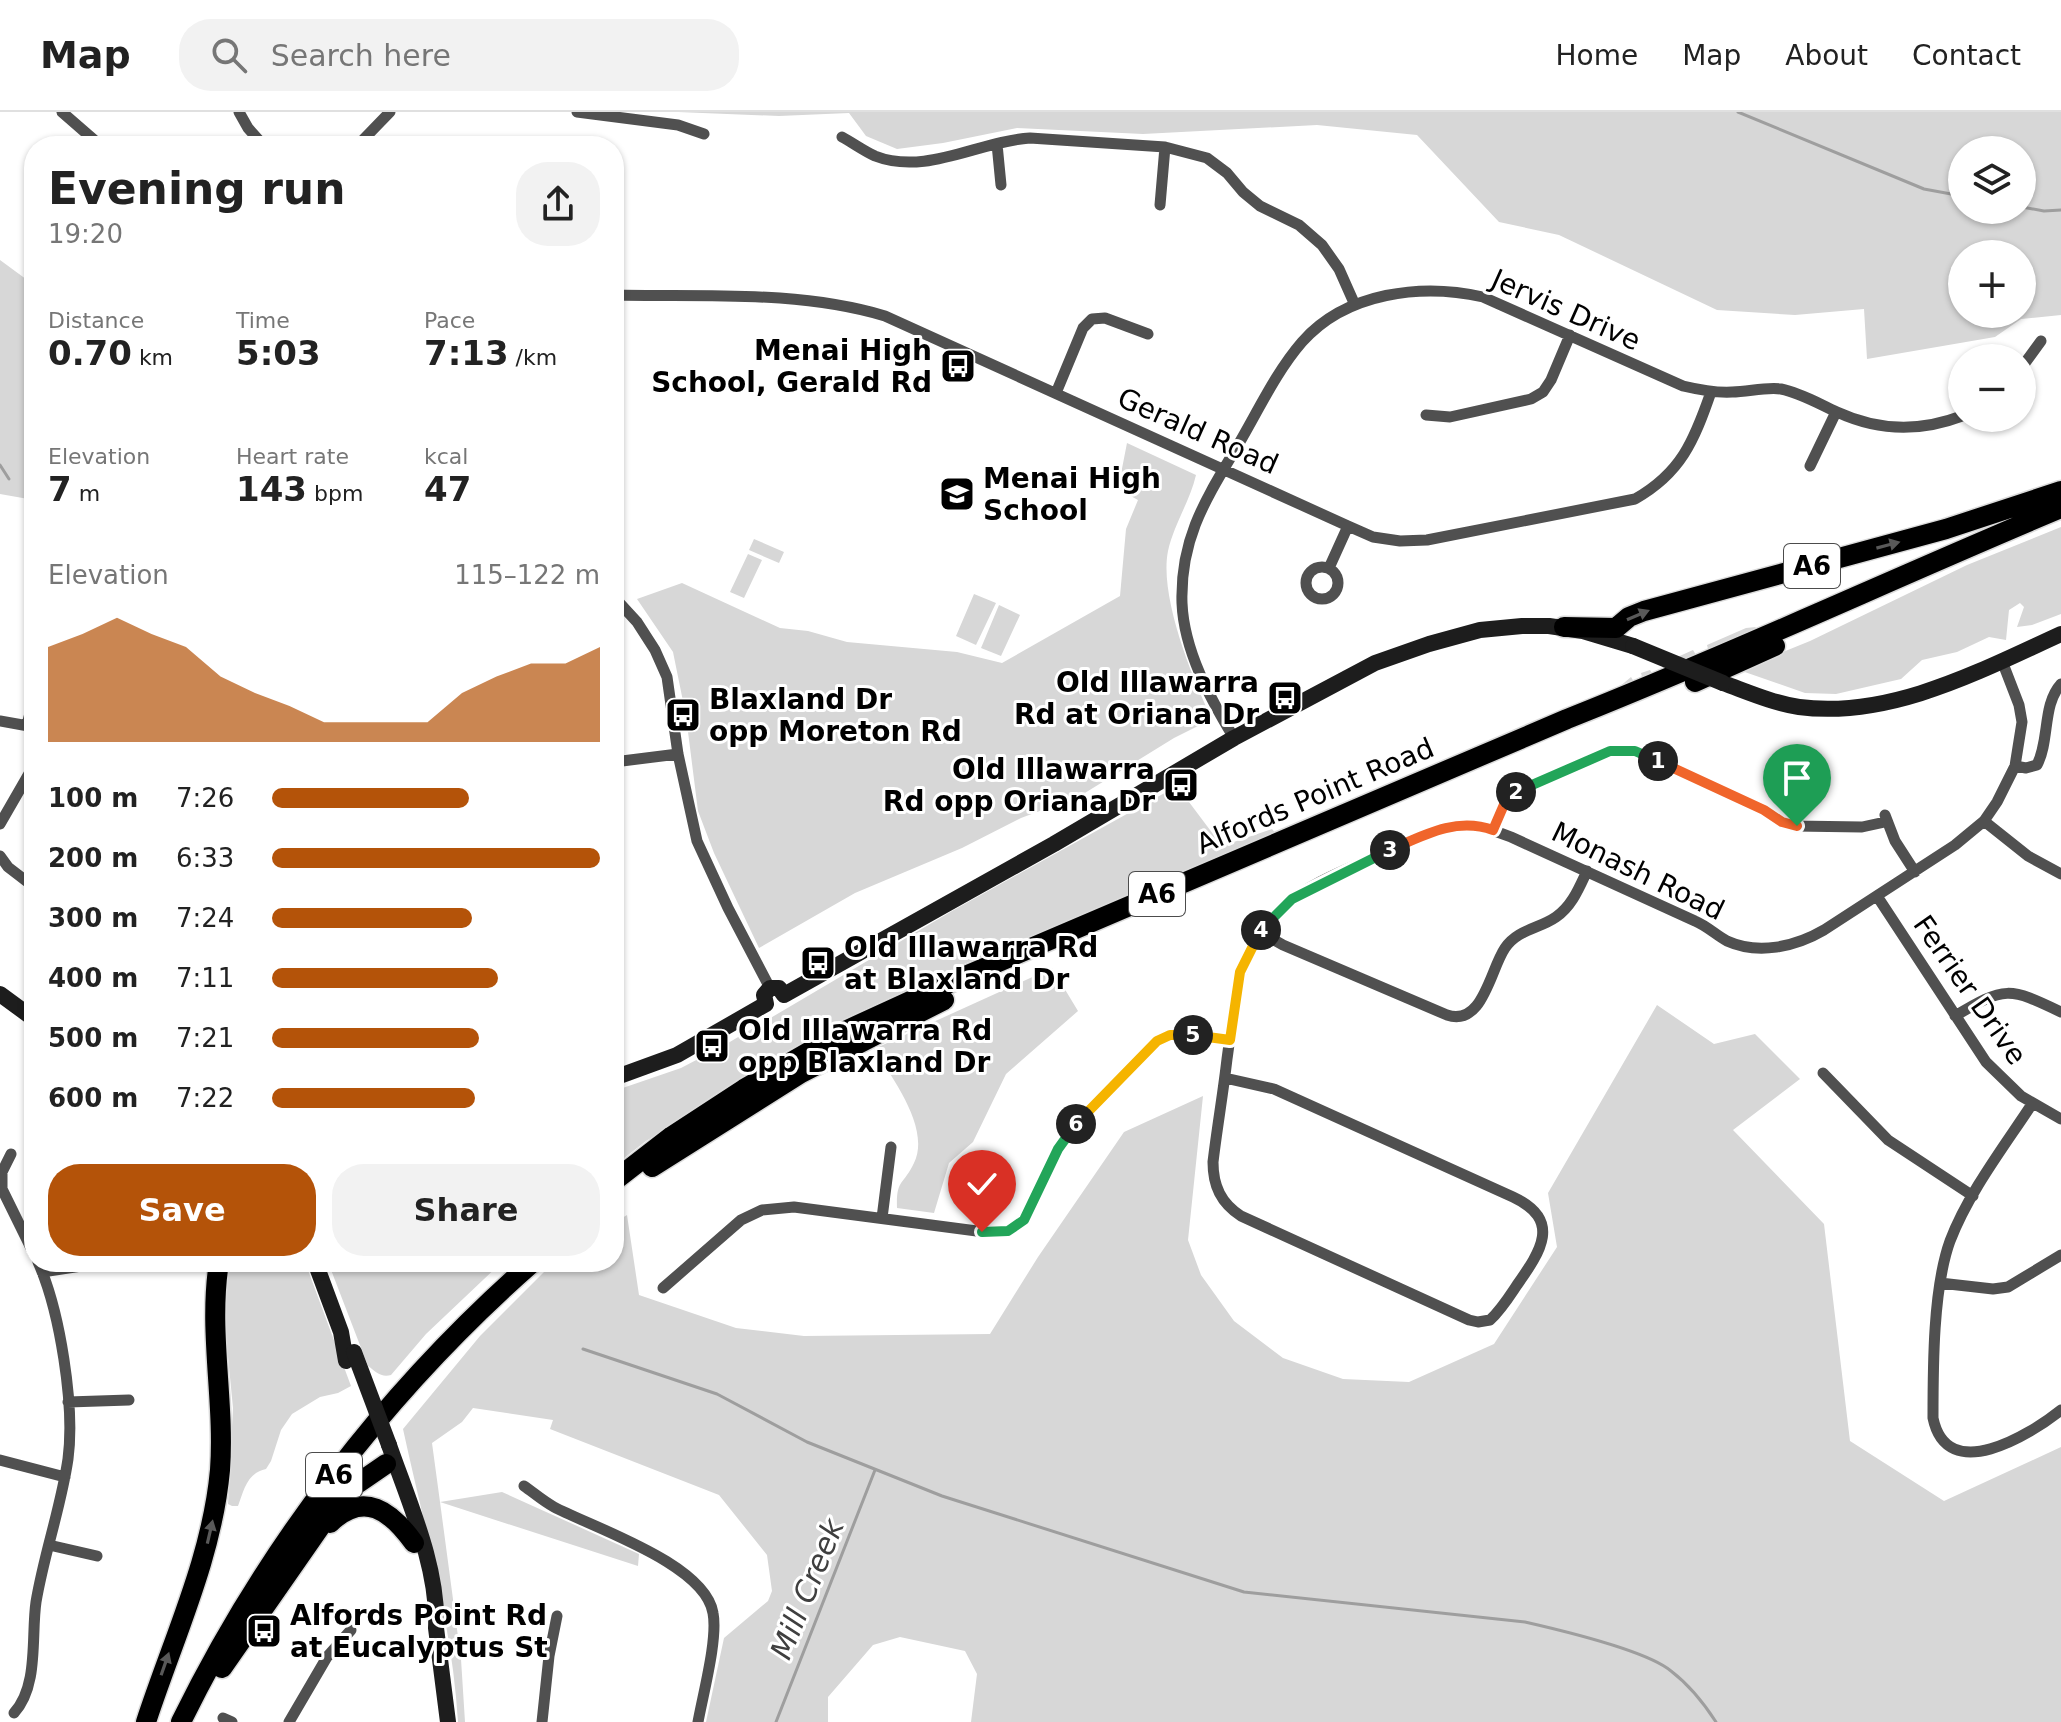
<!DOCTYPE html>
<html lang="en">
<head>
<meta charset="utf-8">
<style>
	body { margin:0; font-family:"DejaVu Sans",sans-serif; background:#f2f2f2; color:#222; height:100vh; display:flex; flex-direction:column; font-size:30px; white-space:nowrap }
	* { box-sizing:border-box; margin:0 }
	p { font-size:26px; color:#767676 }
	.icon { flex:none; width:44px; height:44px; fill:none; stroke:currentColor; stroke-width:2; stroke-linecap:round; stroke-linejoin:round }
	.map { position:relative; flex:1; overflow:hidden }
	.panel { position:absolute; left:24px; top:24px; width:600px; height:1136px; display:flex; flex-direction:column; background:#fff; border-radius:32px; box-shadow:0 2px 6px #0004 }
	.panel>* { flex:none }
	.controls { position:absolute; left:1948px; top:24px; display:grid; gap:16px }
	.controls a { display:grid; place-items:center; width:88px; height:88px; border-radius:50%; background:#fff; box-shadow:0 2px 6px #0004; font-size:40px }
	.pin { position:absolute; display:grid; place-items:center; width:68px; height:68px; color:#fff; margin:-82px -34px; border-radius:50% 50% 50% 0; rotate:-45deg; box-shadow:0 0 8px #0007 }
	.pin .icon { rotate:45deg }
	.km { position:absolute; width:40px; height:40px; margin:-20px; border-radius:50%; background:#222; color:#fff; font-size:22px; line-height:40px; text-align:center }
	.round { display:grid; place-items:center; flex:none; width:84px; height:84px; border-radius:32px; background:#f2f2f2 }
	.headline { display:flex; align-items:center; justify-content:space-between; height:136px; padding:0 24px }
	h1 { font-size:44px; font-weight:700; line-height:60px }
	.figures { display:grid; grid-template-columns:repeat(3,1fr); gap:12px; height:136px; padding:8px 24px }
	.figures div { display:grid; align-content:center }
	.figures b { font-size:34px; font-weight:700 }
	.figures small { font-size:22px; font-weight:400 }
	.figures p { font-size:22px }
	.chart { height:224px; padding:16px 24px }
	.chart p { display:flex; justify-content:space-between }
	.chart svg { width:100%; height:144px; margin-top:8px; fill:#b45309; opacity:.7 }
	.action { display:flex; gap:16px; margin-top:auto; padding:16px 24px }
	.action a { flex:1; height:92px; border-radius:32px; background:#b45309; color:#fff; font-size:32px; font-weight:700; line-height:92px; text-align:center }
	.action a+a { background:#f2f2f2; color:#222 }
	ul { padding:0 24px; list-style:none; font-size:26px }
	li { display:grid; grid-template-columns:128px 96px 1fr; align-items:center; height:60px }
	li i { height:20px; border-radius:10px; background:#b45309 }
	header { display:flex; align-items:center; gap:48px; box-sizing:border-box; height:112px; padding:0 40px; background:#fff; border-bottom:2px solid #e0e0e0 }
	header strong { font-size:38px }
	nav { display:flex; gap:44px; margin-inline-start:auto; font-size:28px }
	.search { width:560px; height:72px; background:#f2f2f2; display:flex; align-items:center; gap:20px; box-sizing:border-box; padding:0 28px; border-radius:32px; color:#767676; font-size:30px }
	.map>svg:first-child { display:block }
	.green { fill:#d7d7d7; fill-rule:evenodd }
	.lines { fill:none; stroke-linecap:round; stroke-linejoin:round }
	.stream { stroke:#9e9e9e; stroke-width:3 }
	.highway-casing { stroke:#dbdbdb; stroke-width:23 }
	.street { stroke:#505050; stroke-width:11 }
	.secondary { stroke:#1d1d1d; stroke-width:16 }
	.highway { stroke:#000; stroke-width:20 }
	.secondary-bridge { stroke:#1d1d1d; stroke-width:16 }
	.oneway { fill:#595959 }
	.split-1-casing { stroke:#fff; stroke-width:16 }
	.split-2-casing { stroke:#fff; stroke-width:16 }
	.split-3-casing { stroke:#fff; stroke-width:16 }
	.split-4-casing { stroke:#fff; stroke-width:16 }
	.split-5-casing { stroke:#fff; stroke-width:16 }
	.split-6-casing { stroke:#fff; stroke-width:16 }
	.split-7-casing { stroke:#fff; stroke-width:16 }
	.split-1 { stroke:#f0652b; stroke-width:10 }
	.split-2 { stroke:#22a559; stroke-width:10 }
	.split-3 { stroke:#f0652b; stroke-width:10 }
	.split-4 { stroke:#22a559; stroke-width:10 }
	.split-5 { stroke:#f5b400; stroke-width:10 }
	.split-6 { stroke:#f5b400; stroke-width:10 }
	.split-7 { stroke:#22a559; stroke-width:10 }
	.labels { text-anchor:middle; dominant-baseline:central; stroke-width:6; stroke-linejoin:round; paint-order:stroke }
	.shield { fill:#fff; stroke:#4c4c4c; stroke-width:2 }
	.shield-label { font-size:26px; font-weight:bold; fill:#000 }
	.street-label { font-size:28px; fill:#000; stroke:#fff }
	.poi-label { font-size:28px; font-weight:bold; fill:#000; stroke:#fff; text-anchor:start }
	.water-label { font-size:30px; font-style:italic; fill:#3f3f3f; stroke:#fff }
</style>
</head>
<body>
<header>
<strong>Map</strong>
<div class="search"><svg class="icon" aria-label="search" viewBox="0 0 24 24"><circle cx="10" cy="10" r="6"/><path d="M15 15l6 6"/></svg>Search here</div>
<nav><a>Home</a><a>Map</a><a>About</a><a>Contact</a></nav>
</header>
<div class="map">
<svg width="2061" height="1610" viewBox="0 0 2061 1610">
	<rect width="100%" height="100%" fill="#fff"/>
	<path class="green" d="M 678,0 L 2061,0 L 2061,203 L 2021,207 L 1995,225 L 1867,247 L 1864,197 L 1795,203 L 1717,198 L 1559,123 L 1499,110 L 1417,23 L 1317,13 L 1143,22 L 1017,16 L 943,31 L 897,37 L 866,24 L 849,1 L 779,4 ZM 1962,38 L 2022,38 L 2022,98 L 1962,98 ZM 1962,142 L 2022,142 L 2022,202 L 1962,202 Z
		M 0,148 L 34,173 L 34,388 L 0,382 Z
		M 1127,331 L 1196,363 C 1190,389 1174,412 1168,439 C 1159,484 1192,566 1212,607 L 1174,626 L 1080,684 L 1021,706 L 962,736 L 855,781 L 759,836 L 714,741 L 698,699 L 686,604 L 673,540 L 637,487 L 682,471 L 780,516 L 808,519 L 847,530 L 957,540 L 1002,551 L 1120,484 L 1126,417 L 1138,388 L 1118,377 Z
		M 2061,415 L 2061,502 L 2032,513 L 2017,515 L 2024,495 L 2020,491 L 2009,498 L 2006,528 L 1989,525 L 1957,540 L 1922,548 L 1901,567 L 1836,582 L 1805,581 L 1739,558 L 1810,529 L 1967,453 Z
		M 754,427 L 784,440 L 779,451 L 749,438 Z
		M 748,442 L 762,448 L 744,486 L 730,480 Z
		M 974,482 L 996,491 L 976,533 L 956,524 Z
		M 999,493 L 1020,503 L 1001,544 L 981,536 Z
		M 1756,515 L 1748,524 L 1618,580 L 1618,576 L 1631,565 L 1634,570 L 1642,565 L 1641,561 L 1650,558 L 1652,561 L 1663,556 L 1662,552 L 1693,538 L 1696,543 L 1708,537 L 1707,533 L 1746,516 Z
		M 1170,678 L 1180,678 L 1222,734 L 1272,717 L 1276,722 L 964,852 L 827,915 L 820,922 L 766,950 L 711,985 L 674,1012 L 646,1029 L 614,1054 L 614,979 L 681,956 L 723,934 L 952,799 Z
		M 1052,856 L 1078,899 L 1006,962 L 973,1030 L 949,1051 L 934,1101 L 897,1096 C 896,1067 903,1074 914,1051 C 931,1016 892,966 874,937 Z
		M 1657,893 L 1714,932 L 1755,922 L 1800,967 L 1733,1018 L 1824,1112 L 1850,1329 L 1944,1389 L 2061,1335 L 2061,1610 L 971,1610 L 977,1562 L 965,1539 L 900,1525 L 873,1533 L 828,1585 L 828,1610 L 706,1610 L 724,1526 L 768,1489 L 772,1479 L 767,1443 L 719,1383 L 550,1317 L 553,1308 L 473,1296 L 462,1310 L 432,1331 L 440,1390 L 502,1380 L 639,1442 L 638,1454 L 440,1390 L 461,1547 L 465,1610 L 458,1610 C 452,1510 424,1414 403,1317 L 480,1224 L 554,1150 L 614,1150 L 614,1111 L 627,1103 L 639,1183 L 736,1216 L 804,1224 L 990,1222 L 1038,1145 L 1124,1020 L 1203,984 L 1188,1128 L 1201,1163 L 1234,1209 L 1283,1246 L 1343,1267 L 1409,1270 L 1494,1232 L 1557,1135 L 1548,1081 Z
		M 225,1150 L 305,1150 L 351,1274 L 338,1281 L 320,1285 L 292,1302 L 281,1318 L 271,1349 L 266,1357 C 247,1361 244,1378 238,1394 L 232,1394 L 228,1392 L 233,1296 L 225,1214 Z
		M 328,1150 L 502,1150 L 426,1222 L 391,1263 C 381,1266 375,1259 368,1254 Z"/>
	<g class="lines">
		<path class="stream" d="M 1738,0 L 1924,77 L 1962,84
			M 2022,95 L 2044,99 L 2061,98
			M 0,353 L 9,367
			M 583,1237 L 717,1282 L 807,1330 L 942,1384 L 1244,1480 L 1525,1510 C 1560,1518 1646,1538 1671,1559 C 1688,1572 1705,1593 1716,1610
			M 776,1610 L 875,1358"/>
		<defs>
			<path id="highway" d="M 1564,515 L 1616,516 L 1629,505 L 1644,499 L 1946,417 L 2061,379
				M 1695,570 L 1775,534
				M 652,1055 L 801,961 L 944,888
				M 614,1069 L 672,1024 L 744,977 L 847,918 L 956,868 L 1567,607 C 1734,541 1896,465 2061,396
				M 330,1411 C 364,1378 391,1399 414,1431
				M 222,1556 L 334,1395 L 354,1374 L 386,1352
				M 146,1610 C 173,1527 212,1446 220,1358 C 225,1289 208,1219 219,1150
				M 181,1610 C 266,1436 387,1278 533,1150"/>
		</defs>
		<use href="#highway" class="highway-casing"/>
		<path class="street" d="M 62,0 L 101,34
			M 239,0 L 248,16 L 264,34
			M 577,0 L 678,13 L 704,22
			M 842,25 C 853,31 864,39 875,44 C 926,64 979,29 1030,26 L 1165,35 L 1207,46 L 1227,61 L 1243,80 L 1260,94 L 1299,113 L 1322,133 L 1339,157 L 1355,193
			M 997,32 L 1001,73
			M 357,34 L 390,0
			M 1160,93 L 1165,35
			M 614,183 C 704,185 798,178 885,204 L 1348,414 L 1373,425 L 1400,429 L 1427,428 L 1635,387 C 1681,361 1694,329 1711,280
			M 2022,255 L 2041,229
			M 1056,281 L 1083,216 L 1092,207 L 1105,206 L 1148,222
			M 1426,303 L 1450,305 L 1531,287 L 1543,280 L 1551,268 L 1570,223
			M 1810,354 L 1836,300
			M1306 471a16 16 0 1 1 32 0a16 16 0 1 1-32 0Z
			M 1329,456 L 1348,414
			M 614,485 L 637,510 L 655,538 L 667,565 L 678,642 L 697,729 L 728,796 L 770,876
			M 0,609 L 34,615
			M 27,613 L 34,586
			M 1234,626 C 1210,586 1184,539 1182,491 C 1180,426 1206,387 1238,333 C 1258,299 1276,260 1302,230 C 1346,180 1422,171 1483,185 L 1683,274 C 1700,278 1715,281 1732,280 C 1748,280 1764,275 1781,277 C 1801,281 1819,292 1837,300 C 1878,319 1920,320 1962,304
			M 614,650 L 678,642
			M 2015,654 L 2026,656 L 2037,653 C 2050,628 2042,593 2061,572
			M 1885,703 L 1895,729 L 1915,760
			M 1984,709 L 2028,744 L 2061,762
			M 0,712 L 34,653
			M 1493,718 L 1506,688 L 1519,678 L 1610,639 L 1627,638 L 1642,642 L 1795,714 L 1862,715 L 1885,710
			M 0,744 L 8,755 L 34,775
			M 1877,784 L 1986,950 L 2021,984 L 2061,1007
			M 1260,820 L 1283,833 L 1447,903 C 1483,915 1490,858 1505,836 C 1518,817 1539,817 1556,805 C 1572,794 1579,776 1587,759
			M 1955,904 C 2005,874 2009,875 2061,900
			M 1823,961 L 1888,1028 L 1973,1084
			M 1225,966 L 1274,977 L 1513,1085 C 1562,1108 1541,1139 1517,1173 C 1509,1185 1501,1198 1490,1208 L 1478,1210 L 1469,1208 L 1241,1104 C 1221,1091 1213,1074 1213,1050 C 1217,1016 1223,982 1227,947 C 1235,891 1237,836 1281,796 C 1309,771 1350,756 1383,741 C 1433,718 1457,702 1511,725 L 1695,809 C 1707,814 1716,823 1727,829 C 1758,843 1795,835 1824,818 L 1955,733 L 1984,709 L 1997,690 L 2015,654 L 2022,610 L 2019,593 L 2002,549
			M 2032,992 C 2003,1036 1969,1080 1950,1129 C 1933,1176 1933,1255 1933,1306 C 1947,1374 2030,1323 2061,1298
			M 11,1042 L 2,1060 L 2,1077 L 34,1142
			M 882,1106 L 891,1035
			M 42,1160 L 88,1153
			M 1940,1171 L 1993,1177 L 2008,1175 L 2061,1143
			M 663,1176 L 741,1108 L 762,1098 L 794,1095 L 992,1121 C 1001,1120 1009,1119 1016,1114 C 1035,1101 1053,1044 1068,1021 L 1162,926 L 1178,922 L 1230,928
			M 68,1290 L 129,1288
			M 0,1348 L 65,1365
			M 524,1374 C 534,1381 543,1389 554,1395 C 594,1416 705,1452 713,1501 C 718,1527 703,1582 698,1610
			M 49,1433 L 97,1444
			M 14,1601 C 39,1574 31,1524 36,1490 C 44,1442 61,1395 68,1347 C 75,1294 60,1199 38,1150
			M 223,1606 L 232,1610
			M 289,1610 L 327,1545 L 351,1518
			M 542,1610 L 549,1544 L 557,1504"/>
		<path class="secondary" d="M 1723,571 C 1748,580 1773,591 1799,595 C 1890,607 1980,559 2061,522
			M 0,882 L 34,907
			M 784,883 L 1054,732 L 1234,626 L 1375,551 L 1429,532 L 1480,518 L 1522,514 L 1549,514 L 1583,519 L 1633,534
			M 766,892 L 764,883 L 770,876 L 779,876 L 784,883
			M 614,966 L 677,943 L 766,892
			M 315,1150 L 341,1220 L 346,1249
			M 389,1333 C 408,1388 439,1456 436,1516 L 448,1610"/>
		<use href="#highway" class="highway"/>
		<path class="secondary-bridge" d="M 1633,534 L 1723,571
			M 354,1240 L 389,1333"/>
	</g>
	<defs><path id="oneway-solid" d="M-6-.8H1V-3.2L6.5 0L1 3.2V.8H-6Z" transform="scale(2)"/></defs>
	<g class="oneway">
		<use href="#oneway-solid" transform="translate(1888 433) rotate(-15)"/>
		<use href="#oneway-solid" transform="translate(1638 503) rotate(-23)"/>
		<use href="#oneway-solid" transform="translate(210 1420) rotate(-77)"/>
		<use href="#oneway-solid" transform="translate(165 1552) rotate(-71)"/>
	</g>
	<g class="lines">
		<defs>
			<path id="split-1" d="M 1658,649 L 1764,698 L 1782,710 L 1797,714"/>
			<path id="split-2" d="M 1516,680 L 1610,639 L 1635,639 L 1658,649"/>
			<path id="split-3" d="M 1390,738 C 1424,723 1456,705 1493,718 L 1506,688 L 1516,680"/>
			<path id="split-4" d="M 1261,818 L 1292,787 L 1390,738"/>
			<path id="split-5" d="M 1193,923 L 1230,928 L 1240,860 L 1261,818"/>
			<path id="split-6" d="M 1076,1012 L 1157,929 L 1170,923 L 1193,923"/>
			<path id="split-7" d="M 982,1120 L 1008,1119 L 1024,1108 L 1058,1037 L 1076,1012"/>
		</defs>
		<use href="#split-1" class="split-1-casing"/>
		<use href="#split-2" class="split-2-casing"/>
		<use href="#split-3" class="split-3-casing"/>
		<use href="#split-4" class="split-4-casing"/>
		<use href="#split-5" class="split-5-casing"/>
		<use href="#split-6" class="split-6-casing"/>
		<use href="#split-7" class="split-7-casing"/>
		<use href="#split-1" class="split-1"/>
		<use href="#split-2" class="split-2"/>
		<use href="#split-3" class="split-3"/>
		<use href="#split-4" class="split-4"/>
		<use href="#split-5" class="split-5"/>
		<use href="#split-6" class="split-6"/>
		<use href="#split-7" class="split-7"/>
	</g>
	<defs>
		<symbol id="bus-square" viewBox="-11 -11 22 22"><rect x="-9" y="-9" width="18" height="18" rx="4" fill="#000" stroke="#fff"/><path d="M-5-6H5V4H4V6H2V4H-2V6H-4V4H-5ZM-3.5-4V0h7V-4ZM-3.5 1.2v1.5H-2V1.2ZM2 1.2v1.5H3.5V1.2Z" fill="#fff"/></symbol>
		<symbol id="school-square" viewBox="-11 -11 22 22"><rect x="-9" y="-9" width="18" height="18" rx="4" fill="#000" stroke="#fff"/><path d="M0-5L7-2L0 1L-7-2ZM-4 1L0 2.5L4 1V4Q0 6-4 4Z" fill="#fff"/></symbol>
	</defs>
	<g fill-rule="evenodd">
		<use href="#bus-square" x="938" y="234" width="40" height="40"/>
		<use href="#school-square" x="937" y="362" width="40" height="40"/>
		<use href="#bus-square" x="1265" y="566" width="40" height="40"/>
		<use href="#bus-square" x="663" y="583" width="40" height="40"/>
		<use href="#bus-square" x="1161" y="653" width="40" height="40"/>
		<use href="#bus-square" x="798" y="831" width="40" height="40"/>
		<use href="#bus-square" x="692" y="914" width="40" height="40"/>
		<use href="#bus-square" x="244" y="1499" width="40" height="40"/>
	</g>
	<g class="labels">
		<g class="shield">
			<rect x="1784" y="432" width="56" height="44" rx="6"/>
			<rect x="1129" y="760" width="56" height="44" rx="6"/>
			<rect x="306" y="1341" width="56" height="44" rx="6"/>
		</g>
		<g class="shield-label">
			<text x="1812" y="454">A6</text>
			<text x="1157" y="782">A6</text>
			<text x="334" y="1363">A6</text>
		</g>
		<g class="street-label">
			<text transform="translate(1566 198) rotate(24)">Jervis Drive</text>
			<text transform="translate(1198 319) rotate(24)">Gerald Road</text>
			<text transform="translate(1315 684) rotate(-23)">Alfords Point Road</text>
			<text transform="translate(1638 759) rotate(26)">Monash Road</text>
			<text transform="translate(1970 878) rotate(55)">Ferrier Drive</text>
		</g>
		<g class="poi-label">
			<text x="932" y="238" text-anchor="end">Menai High<tspan x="932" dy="32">School, Gerald Rd</tspan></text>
			<text x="983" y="366">Menai High<tspan x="983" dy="32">School</tspan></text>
			<text x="1259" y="570" text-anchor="end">Old Illawarra<tspan x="1259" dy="32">Rd at Oriana Dr</tspan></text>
			<text x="709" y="587">Blaxland Dr<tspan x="709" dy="32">opp Moreton Rd</tspan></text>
			<text x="1155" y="657" text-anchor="end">Old Illawarra<tspan x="1155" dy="32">Rd opp Oriana Dr</tspan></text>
			<text x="844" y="835">Old Illawarra Rd<tspan x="844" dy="32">at Blaxland Dr</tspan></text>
			<text x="738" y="918">Old Illawarra Rd<tspan x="738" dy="32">opp Blaxland Dr</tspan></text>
			<text x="290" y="1503">Alfords Point Rd<tspan x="290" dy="32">at Eucalyptus St</tspan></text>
		</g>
		<g class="water-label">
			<text transform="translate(807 1477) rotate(-68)">Mill Creek</text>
		</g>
	</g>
</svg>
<div class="controls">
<a><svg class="icon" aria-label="layers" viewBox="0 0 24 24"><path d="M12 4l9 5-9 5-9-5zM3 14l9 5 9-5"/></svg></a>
<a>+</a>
<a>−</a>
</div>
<div class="pin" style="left:1797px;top:714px;background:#1e9e55"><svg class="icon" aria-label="arrive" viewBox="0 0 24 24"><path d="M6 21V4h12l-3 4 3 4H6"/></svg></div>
<div class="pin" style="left:982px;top:1120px;background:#d93025"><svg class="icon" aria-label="check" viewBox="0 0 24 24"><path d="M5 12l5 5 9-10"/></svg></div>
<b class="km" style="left:1658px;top:649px">1</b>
<b class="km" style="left:1516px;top:680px">2</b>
<b class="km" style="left:1390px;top:738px">3</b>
<b class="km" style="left:1261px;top:818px">4</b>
<b class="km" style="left:1193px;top:923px">5</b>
<b class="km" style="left:1076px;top:1012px">6</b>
<section class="panel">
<div class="headline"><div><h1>Evening run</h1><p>19:20</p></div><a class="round"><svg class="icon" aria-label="share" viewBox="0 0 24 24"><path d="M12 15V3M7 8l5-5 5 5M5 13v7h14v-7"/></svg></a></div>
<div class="figures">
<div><p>Distance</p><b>0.70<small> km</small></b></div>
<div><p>Time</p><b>5:03</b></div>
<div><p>Pace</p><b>7:13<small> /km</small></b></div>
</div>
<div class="figures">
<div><p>Elevation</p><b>7<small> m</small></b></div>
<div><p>Heart rate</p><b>143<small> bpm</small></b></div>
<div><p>kcal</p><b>47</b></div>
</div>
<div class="chart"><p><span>Elevation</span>115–122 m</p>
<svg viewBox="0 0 160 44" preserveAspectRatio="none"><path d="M0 44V15L10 11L20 6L30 11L40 15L50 24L60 29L70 33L80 38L90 38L100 38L110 38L120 29L130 24L140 20L150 20L160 15V44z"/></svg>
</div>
<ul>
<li><b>100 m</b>7:26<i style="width:60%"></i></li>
<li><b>200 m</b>6:33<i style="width:100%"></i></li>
<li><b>300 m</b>7:24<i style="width:61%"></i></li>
<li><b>400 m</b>7:11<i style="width:69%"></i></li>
<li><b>500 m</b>7:21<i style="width:63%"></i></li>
<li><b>600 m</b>7:22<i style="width:62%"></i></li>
</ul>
<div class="action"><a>Save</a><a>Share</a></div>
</section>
</div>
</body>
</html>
